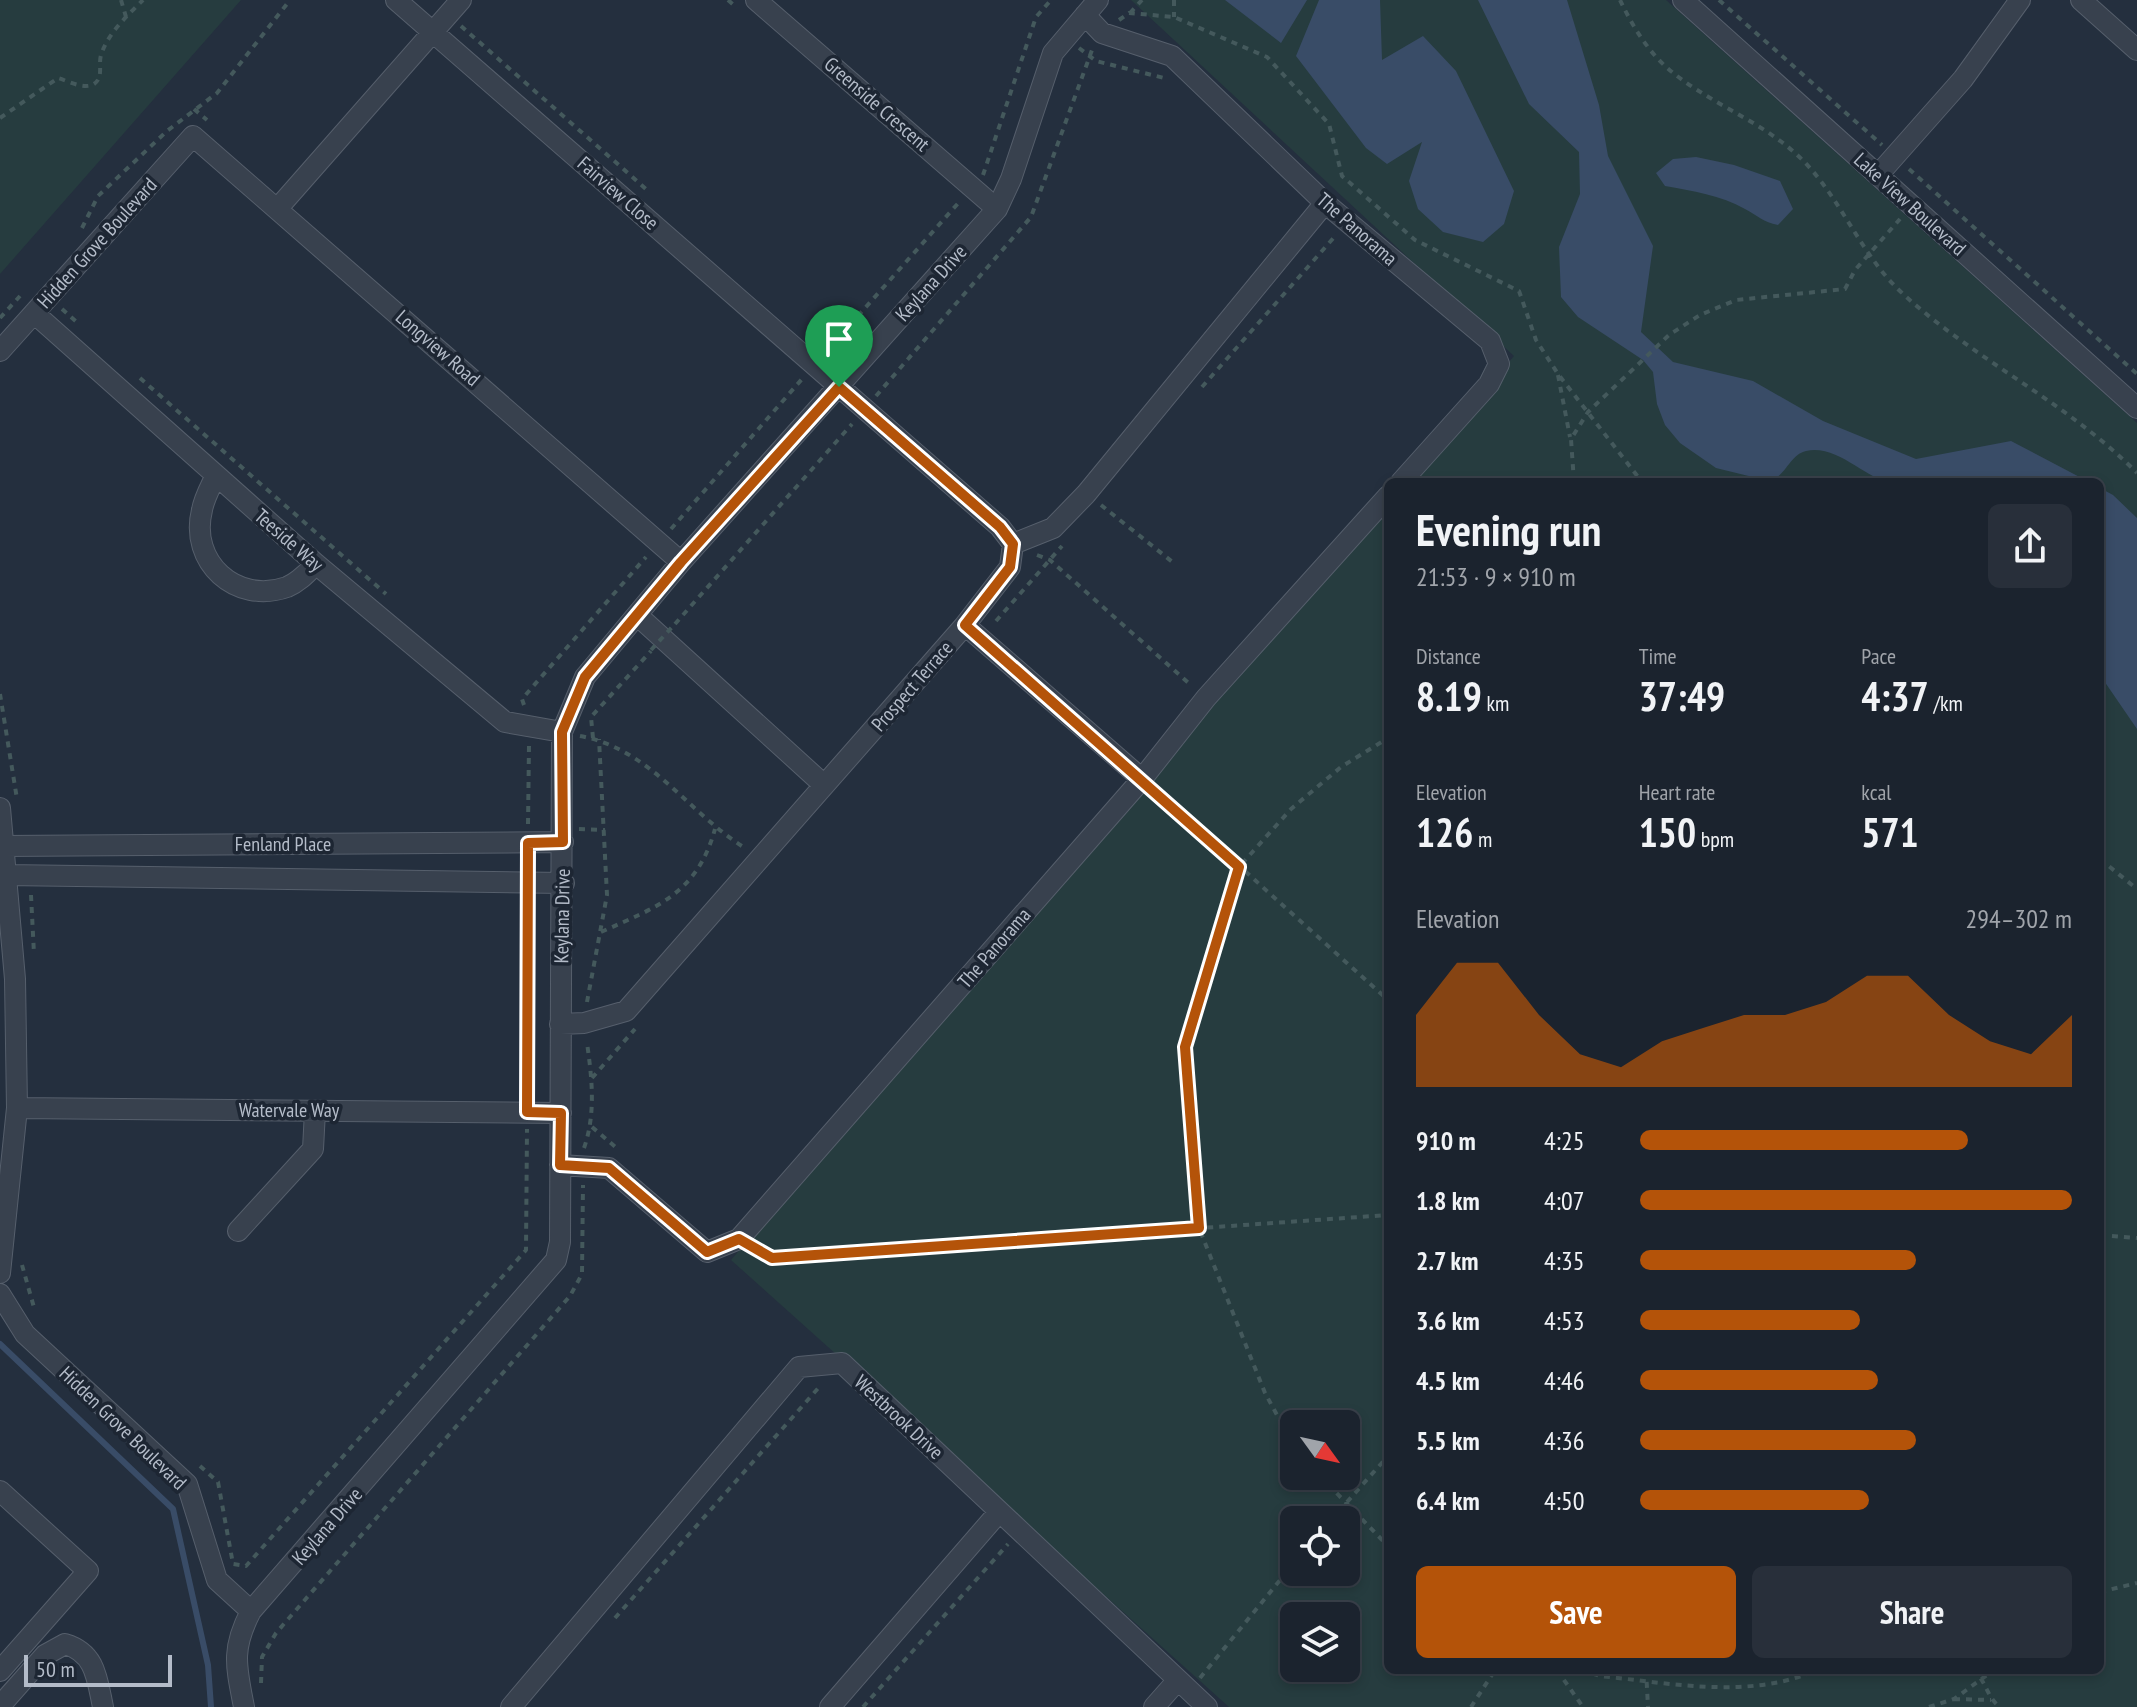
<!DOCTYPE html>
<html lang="en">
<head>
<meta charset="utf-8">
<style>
	body { margin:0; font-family:"PT Sans Narrow",sans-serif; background:#282f3a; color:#f1f3f6; height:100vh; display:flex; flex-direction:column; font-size:30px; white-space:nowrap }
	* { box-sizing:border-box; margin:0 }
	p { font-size:26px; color:#a0a4aa }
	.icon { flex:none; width:44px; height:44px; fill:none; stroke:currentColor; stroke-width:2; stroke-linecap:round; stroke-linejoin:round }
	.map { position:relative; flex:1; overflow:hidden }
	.details { position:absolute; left:1384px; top:478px; width:720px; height:1196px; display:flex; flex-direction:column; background:#1b232e; border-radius:12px; box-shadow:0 4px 12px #0003,0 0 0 2px #39404a }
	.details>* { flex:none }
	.needle { width:52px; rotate:123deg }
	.tools { position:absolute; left:1280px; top:1410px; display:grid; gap:16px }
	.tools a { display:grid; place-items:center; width:80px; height:80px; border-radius:12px; background:#1b232e; box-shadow:0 4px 12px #0003,0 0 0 2px #39404a; font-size:40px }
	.scale { position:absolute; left:24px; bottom:20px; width:148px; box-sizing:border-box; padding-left:8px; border:4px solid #b4bcc9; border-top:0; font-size:22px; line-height:28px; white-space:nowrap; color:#b4bcc9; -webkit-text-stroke:6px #1d2633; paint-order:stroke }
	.pin { position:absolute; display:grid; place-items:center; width:68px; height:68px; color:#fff; margin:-82px -34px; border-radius:50% 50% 50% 0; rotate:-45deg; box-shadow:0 0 8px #0007 }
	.pin .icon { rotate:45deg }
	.round { display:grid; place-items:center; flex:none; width:84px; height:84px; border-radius:12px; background:#282f3a }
	.headline { display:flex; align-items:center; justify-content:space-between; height:136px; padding:0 32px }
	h1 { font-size:44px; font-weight:600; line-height:60px }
	.figures { display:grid; grid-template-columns:repeat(3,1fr); gap:12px; height:136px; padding:8px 32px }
	.figures div { display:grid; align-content:center }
	.figures b { font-size:40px; font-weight:600 }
	.figures small { font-size:22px; font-weight:400 }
	.figures p { font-size:22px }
	.chart { height:224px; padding:16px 32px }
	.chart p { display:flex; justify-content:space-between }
	.chart svg { width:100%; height:144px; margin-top:8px; fill:#b45309; opacity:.7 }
	.primary-button { display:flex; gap:16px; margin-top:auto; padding:16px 32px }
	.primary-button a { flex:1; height:92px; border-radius:12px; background:#b45309; color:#fff; font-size:32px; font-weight:600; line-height:92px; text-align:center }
	.primary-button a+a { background:#282f3a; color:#f1f3f6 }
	ul { padding:0 32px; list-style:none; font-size:26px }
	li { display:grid; grid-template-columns:128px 96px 1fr; align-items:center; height:60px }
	li i { height:20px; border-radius:10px; background:#b45309 }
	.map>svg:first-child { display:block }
	.green { fill:#263c3f; fill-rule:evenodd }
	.water { fill:#394c67 }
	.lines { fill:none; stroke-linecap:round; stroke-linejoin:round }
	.stream { stroke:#394c67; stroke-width:6 }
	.street-casing { stroke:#565f6c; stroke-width:22 }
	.path { stroke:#44595c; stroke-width:4; stroke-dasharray:6 6; stroke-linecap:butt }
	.street { stroke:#38414e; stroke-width:20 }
	.path-bridge { stroke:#44595c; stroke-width:4; stroke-dasharray:6 6; stroke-linecap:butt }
	.route-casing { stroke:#fff; stroke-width:16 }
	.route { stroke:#b45309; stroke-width:10 }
	.labels { text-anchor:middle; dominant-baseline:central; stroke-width:7; stroke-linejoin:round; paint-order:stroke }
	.street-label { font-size:20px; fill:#b4bcc9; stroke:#1d2633 }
</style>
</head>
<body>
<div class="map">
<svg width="2137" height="1707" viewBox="0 0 2137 1707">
	<rect width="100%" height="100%" fill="#242f3e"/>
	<path class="green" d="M 0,0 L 241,0 L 0,274 Z
		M 1131,0 L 1666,0 L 2137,423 L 2137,1707 L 1229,1707 L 731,1260 L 1388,501 L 1388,1670 L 2100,1670 L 2100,482 L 1405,482 L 1514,356 ZM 1294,1424 L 1346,1424 L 1346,1476 L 1294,1476 ZM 1294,1520 L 1346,1520 L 1346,1572 L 1294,1572 ZM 1294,1616 L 1346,1616 L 1346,1668 L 1294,1668 Z"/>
	<path class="water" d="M 1225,0 L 1307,0 L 1281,43 Z
		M 1319,0 L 1380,0 L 1382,60 L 1423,36 L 1456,71 L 1514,191 L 1504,224 L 1483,242 L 1443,232 L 1418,209 L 1409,181 L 1422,142 L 1387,164 L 1366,148 L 1296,56 Z
		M 1478,0 L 1567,0 L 1599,105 L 1608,156 L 1653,246 L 1641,332 L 1673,362 L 1753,381 L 1823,421 L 1916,459 L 2011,441 L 2089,482 C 2024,482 1956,488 1891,482 C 1866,480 1838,444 1806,451 C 1789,455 1786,477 1769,481 L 1716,468 L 1680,443 L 1665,425 L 1657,404 L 1653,372 L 1643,360 L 1578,317 L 1561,297 L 1559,247 L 1580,194 L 1579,152 L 1529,104 Z
		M 1696,157 L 1734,165 L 1780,181 L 1793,209 L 1778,225 C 1763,222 1758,216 1745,209 C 1721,195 1692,191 1665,186 L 1656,173 L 1673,159 Z
		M 2100,488 L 2113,495 L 2137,518 L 2137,729 L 2100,675 Z"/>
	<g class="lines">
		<path class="stream" d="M 0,1344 L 173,1509 L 208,1665 L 211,1707"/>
		<defs>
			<path id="street" d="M 396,0 L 1000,527 L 1013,544
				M 756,0 L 997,209
				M 1683,0 L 2137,408
				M 2081,0 L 2137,50
				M 1085,15 L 1102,33 L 1172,56 L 1325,203 L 1490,341 L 1499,364 L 1489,384 L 1401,482
				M 1878,175 L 1963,79 L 2020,0
				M 278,208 L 461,0
				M 34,313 L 316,564 L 505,722 L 562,732
				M 0,351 L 193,136 L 681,562
				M 216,475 C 211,486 204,498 202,510 C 189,562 236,605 287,587 C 299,582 307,573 316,564
				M 637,615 L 824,785
				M 965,625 L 1142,779
				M 0,808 L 15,979 L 17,1108 L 0,1273
				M 3,846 L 563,842
				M 6,875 L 564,883
				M 560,1024 L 584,1023 L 626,1011 L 965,625 L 1010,567 L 1013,544 L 1053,528 L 1086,494 L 1325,203
				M 17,1108 L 561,1113
				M 560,1165 L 609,1168 L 707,1252 L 739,1239 L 1142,779 L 1206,698 L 1388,496
				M 238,1231 L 313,1149 L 315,1111
				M 0,1294 L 25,1334 L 187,1484 L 217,1580 L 251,1611
				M 0,1491 L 88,1571 L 0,1671
				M 0,1706 L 45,1655 L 65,1644 C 96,1653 97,1679 103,1707
				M 244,1707 C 236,1666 231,1649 251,1611 L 556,1260 L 560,1242 L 562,732 L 585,677 L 681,562 L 997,209 L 1011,179 L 1053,53 L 1098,0
				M 511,1707 L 799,1367 L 842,1363 L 1207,1707
				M 830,1707 L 999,1512
				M 1154,1707 L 1177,1681"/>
		</defs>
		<use href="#street" class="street-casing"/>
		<path class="path" d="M 121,0 L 126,17
			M 728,0 L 737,8
			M 1174,0 L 1174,17
			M 1620,0 C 1631,23 1645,47 1664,65 C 1702,100 1756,118 1795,153 C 1839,192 1858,252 1901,292 C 1974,360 2067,402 2137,473
			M 1719,0 L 1882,145
			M 1130,13 L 1142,0
			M 1119,20 L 1129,13 L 1174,17 L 1267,57 L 1329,124 L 1342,176 L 1415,240 L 1519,291 L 1536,340 L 1558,374 L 1642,482
			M 461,26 L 646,189
			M 1079,48 L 1096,61 L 1168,79
			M 194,109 L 207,120
			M 0,118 L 58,78 C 68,81 84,90 94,84 C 104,77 98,65 101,55 C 108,33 127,16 143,0
			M 1909,169 L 2137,374
			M 983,175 L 1036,17 L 1051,0
			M 82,228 L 98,196 L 167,131 L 217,93 L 290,0
			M 62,309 L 79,324
			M 0,318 L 20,296
			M 826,352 L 961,200
			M 1558,375 L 1570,437
			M 140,378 L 386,594
			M 1202,387 L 1337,234
			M 876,396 L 1031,217 L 1092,50
			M 1574,482 L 1571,439 L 1588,412 L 1669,335 L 1700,315 L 1736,300 L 1845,289 L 1855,270 L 1900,219
			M 1101,505 L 1175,564
			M 671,529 L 802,379
			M 1037,555 L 1050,560 L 1192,686
			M 996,621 L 1062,546
			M 675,624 L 852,424
			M 0,694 L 17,799
			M 524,705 L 522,699 L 646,557
			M 580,736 C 651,749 687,812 745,848
			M 593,738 L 591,717 L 651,651
			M 1156,791 L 1388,1000
			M 528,824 L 529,745
			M 579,829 L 605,830
			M 2100,859 L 2137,889
			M 31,895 L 34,954
			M 601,932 C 657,907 697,894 715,829
			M 587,1002 L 607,895 L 599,739
			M 592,1078 L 635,1029
			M 527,1096 L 528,901
			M 592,1127 L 619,1150
			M 584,1148 C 596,1114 592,1078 587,1043
			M 2100,1235 L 2137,1238
			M 755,1248 L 772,1258 L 1388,1215
			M 22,1265 L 35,1311
			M 1294,1446 L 1265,1393 L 1199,1228 L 1185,1047 L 1239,867 L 1291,809 L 1341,767 L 1388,738
			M 200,1466 L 218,1482 L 233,1564 L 246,1566 L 526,1250 L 527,1129
			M 1320,1476 L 1388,1546
			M 1331,1520 L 1388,1456
			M 2100,1592 L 2137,1583
			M 615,1618 L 821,1385
			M 1557,1670 L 1583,1707
			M 1581,1670 L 1600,1676 C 1670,1683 1750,1700 1817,1670
			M 1646,1670 L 1648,1707
			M 1972,1670 C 1987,1680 1986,1697 2000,1707
			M 1200,1678 L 1294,1563
			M 261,1683 L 262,1657 L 276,1633 L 570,1296 L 582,1274 L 583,1185
			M 1954,1699 L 1991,1700
			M 863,1707 L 1008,1544
			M 1471,1707 L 1495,1670
			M 1929,1707 L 1954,1699 L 1994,1670"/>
		<use href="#street" class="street"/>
		<path class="path-bridge" d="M 651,650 L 673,626"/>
	</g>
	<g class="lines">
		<defs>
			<path id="route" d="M 839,387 L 1000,527 L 1013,544 L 1010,567 L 965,625 L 1239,867 L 1185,1047 L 1199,1228 L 772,1258 L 739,1239 L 707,1252 L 609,1168 L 560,1165 L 561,1113 L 527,1112 L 528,843 L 563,842 L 562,732 L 585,677 L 681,562 Z"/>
		</defs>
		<use href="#route" class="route-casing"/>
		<use href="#route" class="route"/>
	</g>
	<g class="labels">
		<g class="street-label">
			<text transform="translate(877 104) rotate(41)">Greenside Crescent</text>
			<text transform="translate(618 193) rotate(41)">Fairview Close</text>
			<text transform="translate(1910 204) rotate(42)">Lake View Boulevard</text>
			<text transform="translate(1357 229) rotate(41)">The Panorama</text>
			<text transform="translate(97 243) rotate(-48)">Hidden Grove Boulevard</text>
			<text transform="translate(931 283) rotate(-48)">Keylana Drive</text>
			<text transform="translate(438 348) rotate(41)">Longview Road</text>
			<text transform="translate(289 540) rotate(41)">Teeside Way</text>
			<text transform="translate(912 686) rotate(-49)">Prospect Terrace</text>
			<text x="283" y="844">Fenland Place</text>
			<text transform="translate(562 916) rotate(-89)">Keylana Drive</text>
			<text transform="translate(994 948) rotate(-49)">The Panorama</text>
			<text x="289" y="1110">Watervale Way</text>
			<text transform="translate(899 1417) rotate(43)">Westbrook Drive</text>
			<text transform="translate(123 1428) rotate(44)">Hidden Grove Boulevard</text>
			<text transform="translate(327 1526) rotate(-49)">Keylana Drive</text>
		</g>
	</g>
</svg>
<div class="tools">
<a><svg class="needle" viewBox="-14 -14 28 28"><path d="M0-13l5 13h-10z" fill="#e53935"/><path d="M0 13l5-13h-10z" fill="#a0a4aa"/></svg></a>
<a><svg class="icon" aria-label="locate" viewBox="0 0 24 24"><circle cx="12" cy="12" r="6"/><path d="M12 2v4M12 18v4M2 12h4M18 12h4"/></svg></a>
<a><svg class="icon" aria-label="layers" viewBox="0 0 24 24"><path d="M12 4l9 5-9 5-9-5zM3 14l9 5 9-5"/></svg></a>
</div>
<div class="scale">50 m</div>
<div class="pin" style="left:839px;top:387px;background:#1e9e55"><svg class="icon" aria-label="arrive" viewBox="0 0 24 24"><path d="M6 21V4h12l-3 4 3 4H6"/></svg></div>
<section class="details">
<div class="headline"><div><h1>Evening run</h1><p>21:53 · 9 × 910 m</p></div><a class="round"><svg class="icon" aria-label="share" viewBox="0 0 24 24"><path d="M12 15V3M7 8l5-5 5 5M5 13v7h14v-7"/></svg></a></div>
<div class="figures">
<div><p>Distance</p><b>8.19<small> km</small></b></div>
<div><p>Time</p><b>37:49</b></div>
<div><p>Pace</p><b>4:37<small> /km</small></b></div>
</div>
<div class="figures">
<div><p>Elevation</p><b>126<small> m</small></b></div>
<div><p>Heart rate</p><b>150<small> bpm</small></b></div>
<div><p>kcal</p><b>571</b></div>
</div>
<div class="chart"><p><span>Elevation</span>294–302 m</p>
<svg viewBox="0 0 160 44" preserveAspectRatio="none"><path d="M0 44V22L10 6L20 6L30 22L40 34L50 38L60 30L70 26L80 22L90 22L100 18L110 10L120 10L130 22L140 30L150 34L160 22V44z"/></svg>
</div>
<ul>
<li><b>910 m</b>4:25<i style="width:76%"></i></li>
<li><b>1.8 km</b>4:07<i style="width:100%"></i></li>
<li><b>2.7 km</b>4:35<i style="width:64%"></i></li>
<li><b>3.6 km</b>4:53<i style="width:51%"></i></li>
<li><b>4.5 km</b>4:46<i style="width:55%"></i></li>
<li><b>5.5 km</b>4:36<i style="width:64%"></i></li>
<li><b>6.4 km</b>4:50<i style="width:53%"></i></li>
</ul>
<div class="primary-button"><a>Save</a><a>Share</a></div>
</section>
</div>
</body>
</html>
